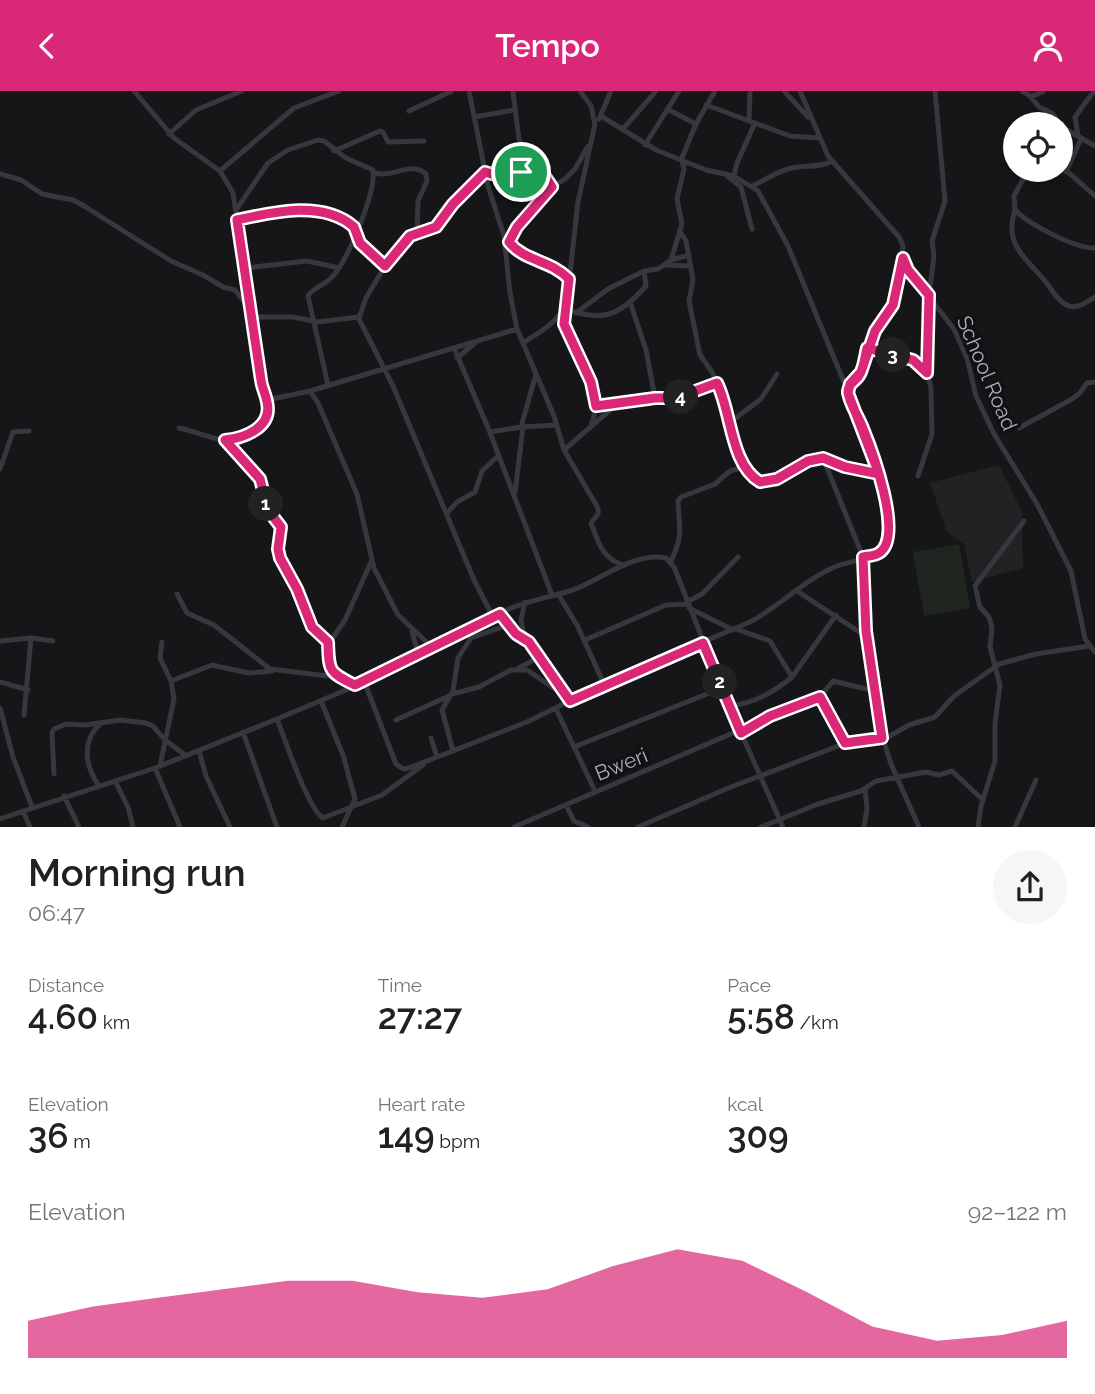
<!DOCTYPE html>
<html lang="en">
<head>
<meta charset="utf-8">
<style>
	body { margin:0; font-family:Raleway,sans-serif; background:#f6f6f6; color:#202124; height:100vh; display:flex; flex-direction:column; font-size:26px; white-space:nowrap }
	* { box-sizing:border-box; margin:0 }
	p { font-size:23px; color:#757577 }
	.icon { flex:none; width:38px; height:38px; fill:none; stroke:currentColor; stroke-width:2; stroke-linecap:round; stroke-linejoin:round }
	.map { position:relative; height:736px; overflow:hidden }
	.drawer { display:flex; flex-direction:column; background:#fff; flex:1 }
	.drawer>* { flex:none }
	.buttons { position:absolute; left:1003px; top:21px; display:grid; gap:14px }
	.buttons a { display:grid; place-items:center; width:70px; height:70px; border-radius:50%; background:#fff; box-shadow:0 4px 10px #0003; font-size:35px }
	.pin { position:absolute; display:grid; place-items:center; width:60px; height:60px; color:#fff; margin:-30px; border:4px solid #fff; border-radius:50%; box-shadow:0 2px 7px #0007 }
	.km { position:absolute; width:35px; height:35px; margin:-18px; border-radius:50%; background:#222; color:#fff; font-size:19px; line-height:35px; text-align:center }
	.round { display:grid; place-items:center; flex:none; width:74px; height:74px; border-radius:37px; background:#f6f6f6 }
	.head { display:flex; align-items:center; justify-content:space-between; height:119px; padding:0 28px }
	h1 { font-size:38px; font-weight:600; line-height:52px }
	.metrics { display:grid; grid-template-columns:repeat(3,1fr); gap:10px; height:119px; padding:7px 28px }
	.metrics div { display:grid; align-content:center }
	.metrics b { font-size:35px; font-weight:600 }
	.metrics small { font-size:19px; font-weight:400 }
	.metrics p { font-size:19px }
	.chart { height:196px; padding:14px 28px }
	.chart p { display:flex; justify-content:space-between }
	.chart svg { width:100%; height:126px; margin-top:7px; fill:#db2777; opacity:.7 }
	header { display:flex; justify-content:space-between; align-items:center; height:91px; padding:0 28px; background:#db2777; color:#fff; font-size:32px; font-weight:600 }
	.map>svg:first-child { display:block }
	.built { fill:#222225 }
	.green { fill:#1e261f }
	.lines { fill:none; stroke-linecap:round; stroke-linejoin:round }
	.street { stroke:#37383d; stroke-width:5 }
	.route-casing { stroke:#fff; stroke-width:14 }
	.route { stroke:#db2777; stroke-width:9 }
	.labels { text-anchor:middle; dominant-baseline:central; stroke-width:7; stroke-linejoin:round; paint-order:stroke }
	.street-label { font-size:21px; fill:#a8adb8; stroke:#111113 }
</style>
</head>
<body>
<header><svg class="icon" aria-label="back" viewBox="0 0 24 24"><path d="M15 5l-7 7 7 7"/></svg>Tempo<svg class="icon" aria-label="person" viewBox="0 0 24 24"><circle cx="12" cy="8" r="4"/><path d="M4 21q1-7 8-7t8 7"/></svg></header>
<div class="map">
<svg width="1095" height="736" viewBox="0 0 1095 736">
	<rect width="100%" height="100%" fill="#161618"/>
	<path class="built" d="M 999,374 L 1022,421 L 1023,477 L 972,491 L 964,453 L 947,441 L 930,392 Z"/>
	<path class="green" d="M 959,453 L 970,517 L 924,525 L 913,461 Z"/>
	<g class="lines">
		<path class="street" d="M 134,0 L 174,47 L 220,80 L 233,102 L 261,289 L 267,309 L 310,300 L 517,238
			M 469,0 L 488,95 L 504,145 L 510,202 L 517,238 L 554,325 L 564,359 L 598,417 L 598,423 L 591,432 C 598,451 603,469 624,474
			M 784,0 L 808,26
			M 800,0 L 828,65 L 899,146 L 903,155 L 902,163 L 908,179 L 954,238 L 967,267 L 976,305 L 994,343 L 1037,413 L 1071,480 L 1085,548 L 1095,561
			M 1022,0 L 1029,4 L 1039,16 L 1052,22 L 1060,33
			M 513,1 L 519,48 L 535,82
			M 1031,6 L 1044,0
			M 706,14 L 790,45 L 819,47
			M 667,18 L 696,33
			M 409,20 L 452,0
			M 474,26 L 514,19
			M 599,28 L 611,0
			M 749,30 L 750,0
			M 1060,35 L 1095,55
			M 623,38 L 656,0
			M 169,43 L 196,19 L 242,0
			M 1078,45 L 1075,26 L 1094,0
			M 645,54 L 679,0
			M 334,60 L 380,40 L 383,41 L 388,51 L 424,50
			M 681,69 L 696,33 L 715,0
			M 1060,74 L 1095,105
			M 1028,79 L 1014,105 L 1015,119 C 1028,133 1076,158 1095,157
			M 220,80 L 294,17 L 339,0
			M 373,81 C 391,89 410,69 426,83 L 427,90 L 418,110 L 417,142
			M 1066,81 L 1081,48
			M 0,83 L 21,89 L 42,103 L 73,109 L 84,115 L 171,170 L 203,184 L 223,196 L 235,199 L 256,226 L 293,226 L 318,231 L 358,226 L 393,295 L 474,489 L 493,526
			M 727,85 L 741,96 L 752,138
			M 734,85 L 737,72 L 755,32
			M 752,95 C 764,90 774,82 788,78 C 803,73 818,78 832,70
			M 236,119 L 268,72 L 288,59 L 318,49 L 324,50 L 346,67 L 373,79 C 376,102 348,168 333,185 C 326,194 313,196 308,205 L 328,294
			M 1015,119 C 1003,154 1027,168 1046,191 C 1052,199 1059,212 1069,215 C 1078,218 1088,210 1095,206
			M 238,129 C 273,120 323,109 354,136 L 360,152 L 385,175
			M 681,142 L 686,150 L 693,189 L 689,210 L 700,264 L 712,281 L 724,307 L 729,332 L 746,379
			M 509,151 C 525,171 549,168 569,188
			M 506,158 L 517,136 L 549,98 L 565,88 L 575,78 L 588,55
			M 671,169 L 682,133 L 677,108 L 684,78 L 682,70
			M 667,174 L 691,175
			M 245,177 L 307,170 L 339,177
			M 630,211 L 646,259 L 655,307
			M 564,218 C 604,230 617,227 646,195 L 644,180
			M 565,221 C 560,243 592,282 596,309 C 597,318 593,327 591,336
			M 576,222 L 608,198 L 644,180 L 658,178 L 671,169 L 689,164
			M 359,227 L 366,207 L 385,175 L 409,146 L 436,136 L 453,113 L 485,81 C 509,89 536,68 552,96
			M 523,252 C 541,240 560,231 567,209 L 578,111 L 595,33 L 591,15 L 580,0
			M 454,257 L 489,339 L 552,504
			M 867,258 L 913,269 L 927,282 L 931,297 L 932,343 L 918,385
			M 457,267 L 476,251
			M 927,282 L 929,204 L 934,165 L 932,150 L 945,110 L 935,0
			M 310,300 L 318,312 L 357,403 L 374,477 L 398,524 L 432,556
			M 848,302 L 850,294 L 861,281 L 875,240 L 893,214 L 902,169
			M 596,315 L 617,313
			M 729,332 L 761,308 L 777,283
			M 521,336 L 536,283
			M 179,337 C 194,340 209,347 224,349 C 250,352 268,333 267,309
			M 1019,337 L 1072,308 L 1080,302 L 1087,292 L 1095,291
			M 490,341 L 521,336 L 557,334
			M 225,349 L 260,388 L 268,419 L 281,436 L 278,458 L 280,467 L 297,498 L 312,536 L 328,551 C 329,581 327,581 355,594
			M 564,359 L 617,313 L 655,307 L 676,307 L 717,292
			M 823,367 L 863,466 L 866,540 L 882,644 L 891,673 L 919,736
			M 0,378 L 13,341 L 29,340
			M 515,402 L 523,336
			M 447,422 L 457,411 L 475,401 L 482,380 L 499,364
			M 671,470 C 684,443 679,437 678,410 L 681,406 L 715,393 L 730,380 L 741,377 L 756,389 L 764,392 L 786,384 L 808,370 L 823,367 L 845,376 L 879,383
			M 797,500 L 867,546
			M 177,503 L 187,522 L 214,534 L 270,578 L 336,586
			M 558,503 L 577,534 L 604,593
			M 525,511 L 521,529 L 523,540 L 565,603
			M 687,511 L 702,503 L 738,466
			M 689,517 L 733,539
			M 500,523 L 512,538 L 529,551
			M 736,538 L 770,550 L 792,586
			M 412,540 L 418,562
			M 471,547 L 508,534
			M 585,549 L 666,514 L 688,513
			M 0,550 L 31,547 L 53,550
			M 328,554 L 345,529 L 371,471
			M 517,578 L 539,566
			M 171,590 L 212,574 L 249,582 L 272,580
			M 364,590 L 396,673 L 403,678 L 409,677 L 527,631 L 604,593 L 750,531 C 780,515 805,488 837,475 C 850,470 879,468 885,454 C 895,434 881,390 876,369 L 788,155 L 758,100 L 734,85 L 706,79 L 656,59 L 601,25
			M 0,591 L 28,599
			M 452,603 L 479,596 L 511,579 L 527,579 L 567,606
			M 820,606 L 845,652
			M 321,610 L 343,664 L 355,708 L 342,736
			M 729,615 C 752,613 774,601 792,586 L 836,524
			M 0,617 L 13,666 L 32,716
			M 556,618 L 595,700
			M 24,624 L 31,547
			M 277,628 C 285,648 308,718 323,727 L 382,704 L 423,674
			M 396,629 L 449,605
			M 243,641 L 277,736
			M 741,642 L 770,625 L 814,609 L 820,606 L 833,590 L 875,600
			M 431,647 L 437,666
			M 574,656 L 722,597
			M 199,660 L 206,685 L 230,736
			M 453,660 L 442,619 L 453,600 L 458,567 L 471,547 L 475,536
			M 160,675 L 174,608 L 171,590 L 160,567 L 162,551
			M 155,677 L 180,736
			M 54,683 L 52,642 L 54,638 L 66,633 L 85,634 L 121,629 L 146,632 L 153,635 L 164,648 L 186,665
			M 115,690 L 128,716 L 133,736
			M 99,695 C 85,675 81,650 101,632
			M 64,705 L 79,736
			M 566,714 L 574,730 L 588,736
			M 23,720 L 30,736
			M 0,728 L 155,677 L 277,628 L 346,599 L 509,518 C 530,509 551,506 573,499 C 600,489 636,460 666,467 L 674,476 L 729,615 L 783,736
			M 514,736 L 740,639
			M 638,736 L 726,698 L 833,657 L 845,652 L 888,646 L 909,634 L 935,626 L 954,605 L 999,573 L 1036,563 L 1089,555
			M 761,736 L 818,713 L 861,700 L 876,690 L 926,681 L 939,684 L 952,680 L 983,709
			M 864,736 L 867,718 L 865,698
			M 978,736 L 981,715 L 995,670 L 995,632 L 1000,594 L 990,556 L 992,537 L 989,526 L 980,516 L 975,495 L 1024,430
			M 1015,736 L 1036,689"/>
	</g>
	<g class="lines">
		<defs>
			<path id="route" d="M 521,81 L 492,83 L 485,81 L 453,113 L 436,136 L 410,145 L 385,175 L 360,152 L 354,136 C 323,109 273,121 237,129 L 261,289 C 262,297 266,304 267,311 C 273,336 245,347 225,349 L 260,388 L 268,419 L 281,436 L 278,458 L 280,467 L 297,498 L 312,536 L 328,551 C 329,580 328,581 355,594 L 500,523 L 516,543 L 529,551 L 570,610 L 703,552 L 741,642 L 770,625 L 820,606 L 845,652 L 882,647 L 866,540 L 863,466 C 868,465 875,465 879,462 C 905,446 871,357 862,335 C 858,325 848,310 848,300 C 849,291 857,290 860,283 C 864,276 865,265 867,257 L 913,269 L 927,282 L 929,204 L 908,179 L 903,167 L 893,214 L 875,240 L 861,281 L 850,293 L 848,302 L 879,383 L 845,376 L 823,367 L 808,370 L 777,388 L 760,391 C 730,373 732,322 717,292 L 676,307 L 655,307 L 596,315 L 591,291 L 564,233 L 569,188 C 549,168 525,171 509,151 L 517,136 L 552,96 L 544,84 L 521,81"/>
		</defs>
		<use href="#route" class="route-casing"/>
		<use href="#route" class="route"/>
	</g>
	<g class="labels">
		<g class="street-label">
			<text transform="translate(987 282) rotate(67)">School Road</text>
			<text transform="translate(621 673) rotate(-22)">Bweri</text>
		</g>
	</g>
</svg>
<div class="buttons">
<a><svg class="icon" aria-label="locate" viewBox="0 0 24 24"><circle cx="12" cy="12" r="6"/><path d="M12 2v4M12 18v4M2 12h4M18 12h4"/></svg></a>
</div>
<div class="pin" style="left:521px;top:81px;background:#1e9e55"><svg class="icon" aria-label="arrive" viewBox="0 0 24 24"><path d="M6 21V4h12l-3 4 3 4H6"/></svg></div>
<b class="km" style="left:266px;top:413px">1</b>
<b class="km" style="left:720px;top:591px">2</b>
<b class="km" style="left:893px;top:264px">3</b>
<b class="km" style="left:681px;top:306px">4</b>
</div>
<section class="drawer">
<div class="head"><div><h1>Morning run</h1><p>06:47</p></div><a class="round"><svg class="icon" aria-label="share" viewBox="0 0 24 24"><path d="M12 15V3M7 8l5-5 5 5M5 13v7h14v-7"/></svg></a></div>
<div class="metrics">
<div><p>Distance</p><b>4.60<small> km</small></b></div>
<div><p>Time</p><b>27:27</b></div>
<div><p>Pace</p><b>5:58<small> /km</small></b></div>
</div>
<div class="metrics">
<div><p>Elevation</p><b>36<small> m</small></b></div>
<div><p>Heart rate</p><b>149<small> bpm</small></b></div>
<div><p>kcal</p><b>309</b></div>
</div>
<div class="chart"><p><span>Elevation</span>92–122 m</p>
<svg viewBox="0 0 160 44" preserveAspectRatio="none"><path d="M0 44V31L10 26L20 23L30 20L40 17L50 17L60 21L70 23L80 20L90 12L100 6L110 10L120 21L130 33L140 38L150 36L160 31V44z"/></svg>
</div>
</section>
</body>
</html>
